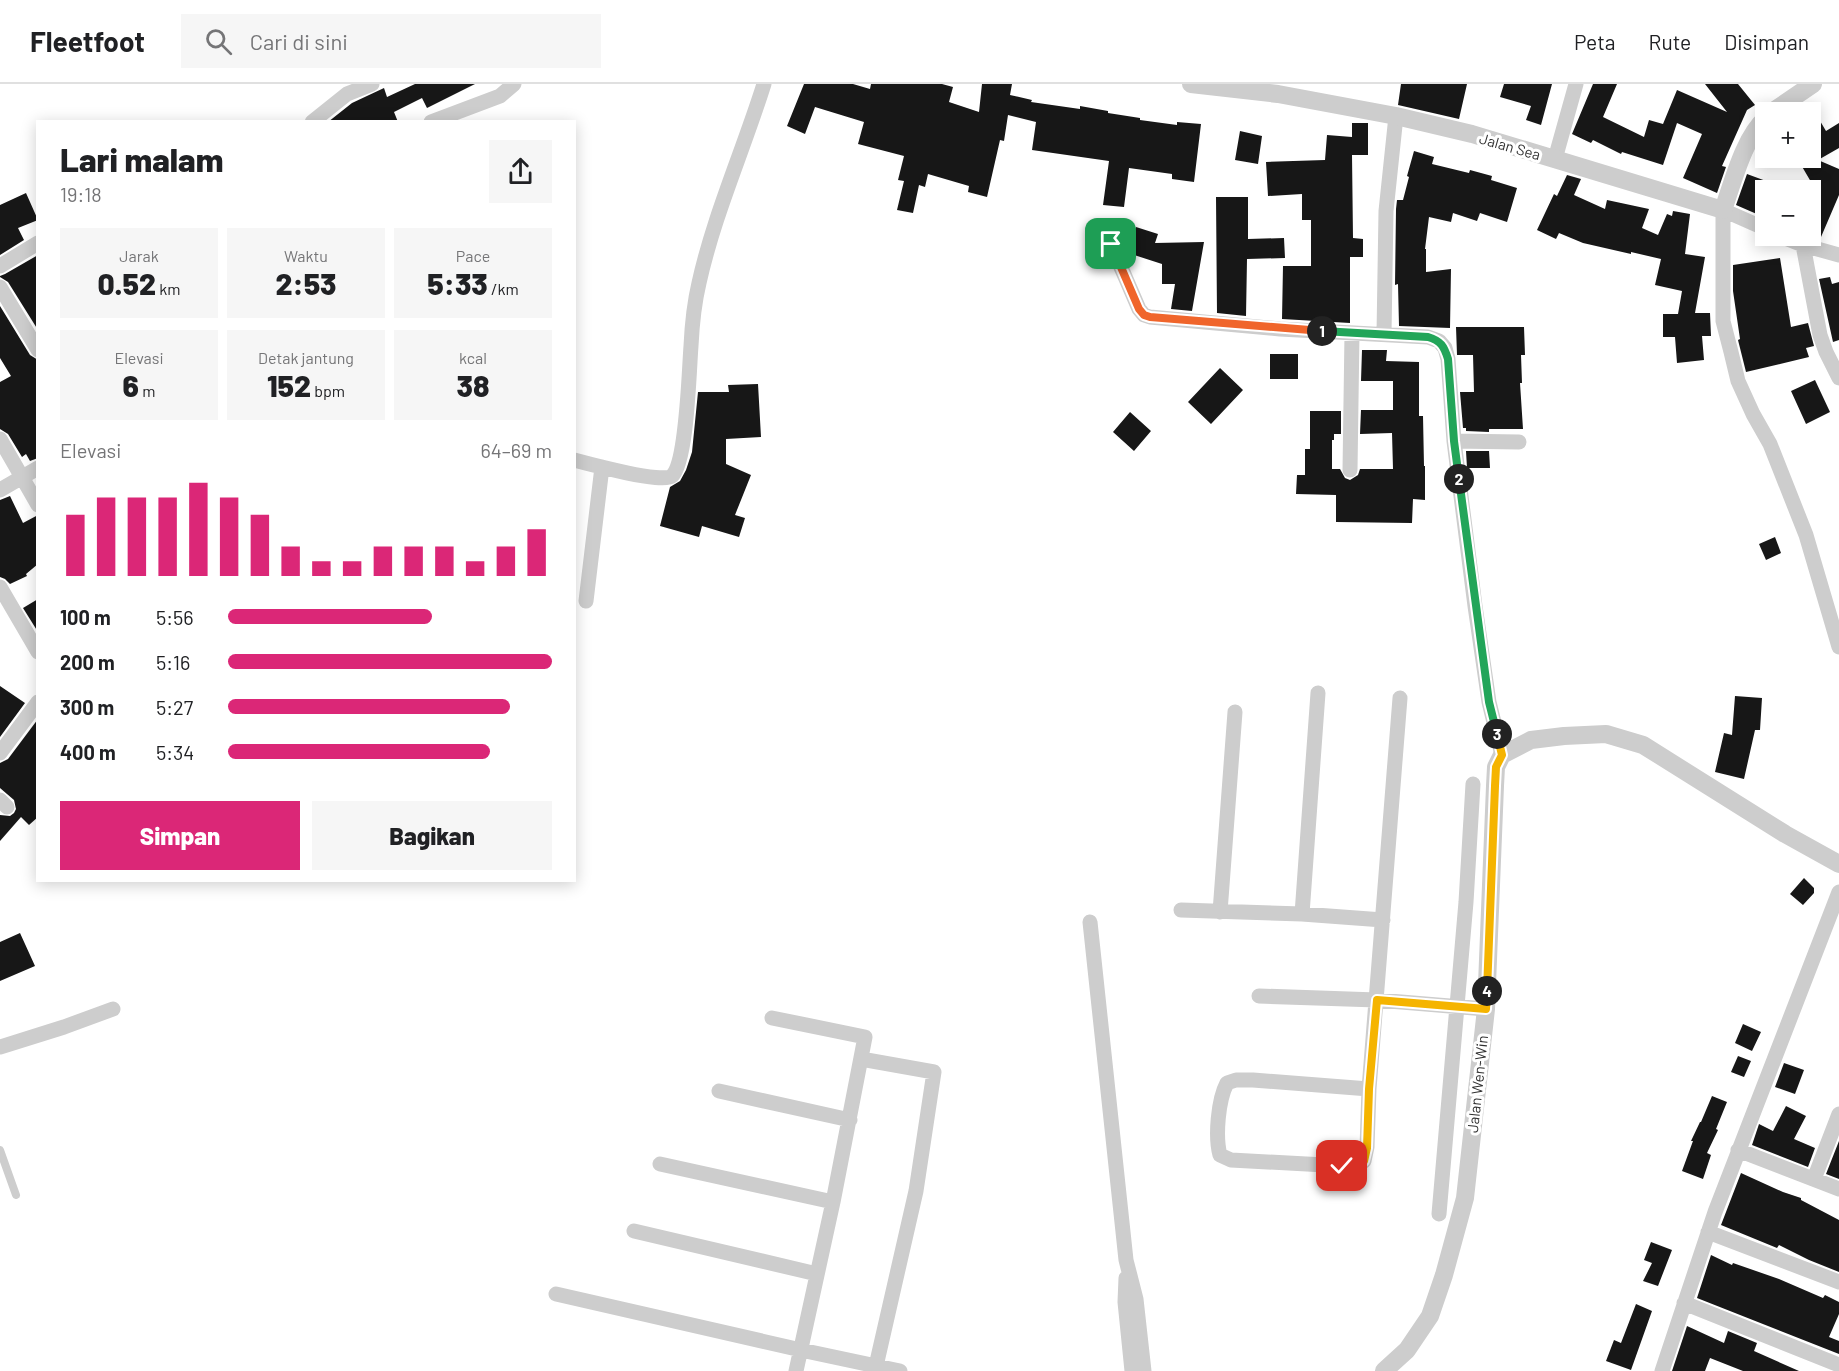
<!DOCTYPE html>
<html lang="id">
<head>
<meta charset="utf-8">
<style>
	body { margin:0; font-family:Barlow,sans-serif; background:#f6f6f6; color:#202124; height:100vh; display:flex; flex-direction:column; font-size:22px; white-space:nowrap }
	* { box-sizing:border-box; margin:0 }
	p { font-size:20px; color:#757577 }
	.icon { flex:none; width:33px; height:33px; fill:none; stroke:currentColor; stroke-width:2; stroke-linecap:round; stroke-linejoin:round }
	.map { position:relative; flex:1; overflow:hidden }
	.sheet { position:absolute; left:36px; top:36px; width:540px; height:762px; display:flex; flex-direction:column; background:#fff; border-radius:0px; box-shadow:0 3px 15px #0003 }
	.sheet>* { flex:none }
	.fabs { position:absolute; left:1755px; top:18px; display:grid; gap:12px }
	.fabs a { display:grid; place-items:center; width:66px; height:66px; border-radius:0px; background:#fff; box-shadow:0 3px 15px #0003; font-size:30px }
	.pin { position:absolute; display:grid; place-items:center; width:51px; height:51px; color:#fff; margin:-26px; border-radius:12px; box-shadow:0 3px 9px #0006 }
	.km { position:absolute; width:30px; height:30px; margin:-15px; border-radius:50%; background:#222; color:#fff; font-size:16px; line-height:30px; text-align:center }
	.round { display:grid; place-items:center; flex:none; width:63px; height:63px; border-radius:0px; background:#f6f6f6 }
	.overview { display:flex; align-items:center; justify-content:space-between; height:102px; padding:0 24px }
	h1 { font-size:33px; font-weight:800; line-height:45px }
	.metrics { display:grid; grid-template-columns:repeat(3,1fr); gap:9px; height:102px; padding:6px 24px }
	.metrics div { display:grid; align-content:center; border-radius:0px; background:#f6f6f6; text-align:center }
	.metrics b { font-size:30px; font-weight:800 }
	.metrics small { font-size:16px; font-weight:400 }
	.metrics p { font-size:16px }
	.chart { height:168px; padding:12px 24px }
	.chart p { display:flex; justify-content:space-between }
	.chart svg { width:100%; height:108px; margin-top:6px; stroke:#db2777; stroke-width:6 }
	.action { display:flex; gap:12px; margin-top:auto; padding:12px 24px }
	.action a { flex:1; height:69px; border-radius:0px; background:#db2777; color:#fff; font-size:24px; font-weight:800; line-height:69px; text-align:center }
	.action a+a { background:#f6f6f6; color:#202124 }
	ul { padding:0 24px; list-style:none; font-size:20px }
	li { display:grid; grid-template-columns:96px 72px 1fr; align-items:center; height:45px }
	li i { height:15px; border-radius:8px; background:#db2777 }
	header { display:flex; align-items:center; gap:36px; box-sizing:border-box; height:84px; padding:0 30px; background:#fff; border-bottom:2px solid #e0e0e0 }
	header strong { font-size:28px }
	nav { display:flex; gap:33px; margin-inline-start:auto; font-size:21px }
	.search { width:420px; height:54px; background:#f6f6f6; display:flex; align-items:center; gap:15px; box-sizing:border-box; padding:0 21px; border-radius:0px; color:#757577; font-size:22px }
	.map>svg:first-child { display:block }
	.building { fill:#171717 }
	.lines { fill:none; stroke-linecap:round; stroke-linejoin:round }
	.service { stroke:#cdcdcd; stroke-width:8 }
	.minor { stroke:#cdcdcd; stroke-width:15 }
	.tertiary { stroke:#cdcdcd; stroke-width:18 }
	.split-1-casing { stroke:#fff; stroke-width:12 }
	.split-2-casing { stroke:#fff; stroke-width:12 }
	.split-3-casing { stroke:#fff; stroke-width:12 }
	.split-4-casing { stroke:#fff; stroke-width:12 }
	.split-5-casing { stroke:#fff; stroke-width:12 }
	.split-1 { stroke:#f0652b; stroke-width:8 }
	.split-2 { stroke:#22a559; stroke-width:8 }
	.split-3 { stroke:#22a559; stroke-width:8 }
	.split-4 { stroke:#f5b400; stroke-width:8 }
	.split-5 { stroke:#f5b400; stroke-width:8 }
	.labels { text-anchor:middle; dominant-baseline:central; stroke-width:6; stroke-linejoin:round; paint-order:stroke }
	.street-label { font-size:15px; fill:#303030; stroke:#fff }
</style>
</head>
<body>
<header>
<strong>Fleetfoot</strong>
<div class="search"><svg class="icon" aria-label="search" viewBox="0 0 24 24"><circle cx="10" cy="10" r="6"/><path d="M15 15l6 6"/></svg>Cari di sini</div>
<nav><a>Peta</a><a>Rute</a><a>Disimpan</a></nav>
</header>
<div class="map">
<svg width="1839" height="1287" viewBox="0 0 1839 1287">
	<rect width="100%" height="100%" fill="#fff"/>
	<path class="building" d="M 415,0 L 475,0 L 427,24 L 422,14 L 394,28 L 398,38 L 328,38 L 352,19 L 384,4 L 387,13 Z
		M 804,0 L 853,0 L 870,5 L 871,0 L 942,0 L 953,3 L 949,18 L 979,28 L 982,0 L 1012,0 L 1010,11 L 1032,16 L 1031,18 L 1080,25 L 1080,22 L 1108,27 L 1108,29 L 1140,34 L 1140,36 L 1177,41 L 1177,38 L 1201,40 L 1194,98 L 1172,95 L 1172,90 L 1129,84 L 1124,123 L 1103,121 L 1109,77 L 1032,66 L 1036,38 L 1008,31 L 1004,57 L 1000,56 L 987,113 L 968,108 L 969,102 L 928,90 L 925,103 L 919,101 L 913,129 L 897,126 L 904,97 L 898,96 L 904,72 L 858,60 L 864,38 L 815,23 L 805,50 L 787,42 Z
		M 1401,0 L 1467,0 L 1459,35 L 1398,21 Z
		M 1504,0 L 1552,0 L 1541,41 L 1526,36 L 1531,22 L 1500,13 Z
		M 1593,0 L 1617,0 L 1603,33 L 1644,53 L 1649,36 L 1663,40 L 1677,6 L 1727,28 L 1705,0 L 1738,0 L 1755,21 L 1747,26 L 1722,82 L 1726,83 L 1717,109 L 1683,94 L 1702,50 L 1677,39 L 1663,81 L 1622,68 L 1621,70 L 1593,56 L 1591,59 L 1572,50 Z
		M 1810,20 L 1826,47 L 1839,39 L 1839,64 L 1818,76 L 1839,85 L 1839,111 L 1821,153 L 1810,148 L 1810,111 L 1821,115 L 1797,74 L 1810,74 Z
		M 1352,39 L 1368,39 L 1368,71 L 1352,71 L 1353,154 L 1363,155 L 1363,173 L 1350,173 L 1350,239 L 1282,235 L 1283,182 L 1311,182 L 1311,136 L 1302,136 L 1302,110 L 1268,112 L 1266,78 L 1325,76 L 1327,51 L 1352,53 Z
		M 1240,47 L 1262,52 L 1258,80 L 1235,76 Z
		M 1414,67 L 1434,73 L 1432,80 L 1469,89 L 1470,86 L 1492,92 L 1491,96 L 1517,104 L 1507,138 L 1480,129 L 1477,137 L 1453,129 L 1451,138 L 1429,133 L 1425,165 L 1426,165 L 1426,188 L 1451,185 L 1450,244 L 1399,242 L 1398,200 L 1395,201 L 1396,125 L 1397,116 L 1403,116 L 1409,93 L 1407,92 Z
		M 1747,90 L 1766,97 L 1766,134 L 1736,121 Z
		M 1567,91 L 1581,95 L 1574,111 L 1605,125 L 1607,116 L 1649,125 L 1642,144 L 1658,151 L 1667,130 L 1672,132 L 1673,127 L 1690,130 L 1685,170 L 1705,173 L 1695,229 L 1710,229 L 1711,252 L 1702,252 L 1704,276 L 1677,279 L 1675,253 L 1663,253 L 1663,230 L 1678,230 L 1682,207 L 1655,201 L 1661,175 L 1631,168 L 1631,170 L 1583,159 L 1559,149 L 1556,155 L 1537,146 L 1554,110 L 1557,112 Z
		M 26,109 L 38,136 L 18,144 L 24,156 L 0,171 L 0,121 Z
		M 1216,113 L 1248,113 L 1248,155 L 1284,154 L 1285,174 L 1247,175 L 1246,232 L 1217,229 Z
		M 1136,143 L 1158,150 L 1155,159 L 1204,158 L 1192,227 L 1171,225 L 1175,200 L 1162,200 L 1162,180 L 1128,169 Z
		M 38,171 L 38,246 L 8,198 L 0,193 L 0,192 L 5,190 Z
		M 1780,174 L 1791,243 L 1808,239 L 1814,262 L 1806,264 L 1809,273 L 1746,288 L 1738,256 L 1740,255 L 1733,207 L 1733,181 Z
		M 1830,193 L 1832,200 L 1839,198 L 1839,256 L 1833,258 L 1819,195 Z
		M 0,222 L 30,271 L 38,276 L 38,374 L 30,377 L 26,370 L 22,373 L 8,350 L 0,345 L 0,298 L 11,292 L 0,274 Z
		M 1456,243 L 1524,243 L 1525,271 L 1521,271 L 1522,299 L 1520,299 L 1523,345 L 1489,345 L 1489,348 L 1466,347 L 1466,344 L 1463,344 L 1460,308 L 1474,308 L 1473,271 L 1457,271 Z
		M 1362,266 L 1387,266 L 1386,277 L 1419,278 L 1419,332 L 1423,332 L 1424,382 L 1425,382 L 1425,416 L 1413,415 L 1412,439 L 1336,438 L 1336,411 L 1296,410 L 1297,391 L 1305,391 L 1305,365 L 1310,365 L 1310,327 L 1341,327 L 1341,350 L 1334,350 L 1334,356 L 1332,356 L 1332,385 L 1340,385 L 1345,394 L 1350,396 L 1358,391 L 1360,385 L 1393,385 L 1392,349 L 1360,350 L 1361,326 L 1393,326 L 1393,297 L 1361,297 Z
		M 1270,270 L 1298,270 L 1298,295 L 1270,295 Z
		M 1220,284 L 1243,306 L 1211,340 L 1188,318 Z
		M 1815,296 L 1830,328 L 1806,340 L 1791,307 Z
		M 758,300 L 761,353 L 726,355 L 726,380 L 751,391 L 735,431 L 745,434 L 739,453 L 702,442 L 699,453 L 660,442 L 670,403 L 680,397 L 686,386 L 692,368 L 698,308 L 729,308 L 728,301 Z
		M 1130,328 L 1151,347 L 1134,367 L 1113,348 Z
		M 1466,367 L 1489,367 L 1490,384 L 1467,384 Z
		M 10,412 L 23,439 L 38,431 L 38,480 L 26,490 L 27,492 L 10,500 L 5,495 L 0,493 L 0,416 Z
		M 1775,453 L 1781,469 L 1766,476 L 1759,460 Z
		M 38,515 L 38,548 L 23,524 Z
		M 0,602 L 25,619 L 0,653 Z
		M 1735,612 L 1762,614 L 1760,646 L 1755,646 L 1744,695 L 1715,688 L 1724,649 L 1732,651 Z
		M 38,635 L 38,733 L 29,741 L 21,733 L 0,757 L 0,731 L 10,732 L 14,729 L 16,725 L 14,716 L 0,704 L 0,679 L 8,675 Z
		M 1804,794 L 1814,804 L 1814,809 L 1803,821 L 1790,810 Z
		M 20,849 L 35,882 L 0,897 L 0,858 Z
		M 1743,940 L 1761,948 L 1752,967 L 1735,959 Z
		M 1738,972 L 1751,977 L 1744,993 L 1731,988 Z
		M 1784,979 L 1804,986 L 1795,1010 L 1775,1003 Z
		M 1712,1012 L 1727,1018 L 1716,1045 L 1718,1046 L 1707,1069 L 1711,1071 L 1703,1095 L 1682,1087 L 1693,1057 L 1691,1057 L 1700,1038 L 1701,1038 Z
		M 1786,1022 L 1806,1032 L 1794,1055 L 1815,1064 L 1808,1083 L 1752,1061 L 1759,1040 L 1773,1047 Z
		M 1839,1057 L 1839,1095 L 1826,1090 Z
		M 1741,1089 L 1783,1108 L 1801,1114 L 1801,1116 L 1839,1136 L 1839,1188 L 1809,1176 L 1779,1161 L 1777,1164 L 1721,1141 Z
		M 1651,1158 L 1672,1166 L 1658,1202 L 1643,1197 L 1652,1179 L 1644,1176 Z
		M 1711,1171 L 1732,1181 L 1733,1179 L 1779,1195 L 1823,1214 L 1825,1211 L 1839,1218 L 1839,1230 L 1829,1253 L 1839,1257 L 1839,1270 L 1697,1214 Z
		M 1636,1220 L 1652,1227 L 1631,1286 L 1606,1277 L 1614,1256 L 1621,1259 Z
		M 1687,1242 L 1724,1259 L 1728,1247 L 1757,1259 L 1754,1267 L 1799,1287 L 1743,1287 L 1710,1274 L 1705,1287 L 1672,1287 Z"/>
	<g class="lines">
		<path class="service" d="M 0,1066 L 16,1111"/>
		<path class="minor" d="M 312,38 L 347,10 L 372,0
			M 431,38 L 500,12 L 514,0
			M 1555,75 L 1576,0
			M 1766,145 L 1723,126 L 1723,237 L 1731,268 L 1738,297 L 1753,330 L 1770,360 L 1806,451 L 1839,563
			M 1780,152 L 1803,161 L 1839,171
			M 1111,160 L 1139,225 L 1144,231 L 1150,233 L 1280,245 L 1428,253 L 1439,257 L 1445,264 L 1448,275 L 1454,357 L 1475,522 L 1489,618 L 1502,671
			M 1803,161 L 1820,251 L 1826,268 L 1839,294
			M 0,182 L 38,159
			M 0,203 L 38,266
			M 1384,250 L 1386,127 L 1396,32
			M 0,355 L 38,421
			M 1454,357 L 1519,358
			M 574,376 C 589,380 663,400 672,392 C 687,378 689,286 691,262 C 692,241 694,220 699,199 C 714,131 743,67 764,0
			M 1350,386 L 1352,249
			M 0,406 L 38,384
			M 0,503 L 38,568
			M 586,517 L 602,383
			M 0,669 L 38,618
			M 0,716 L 7,723
			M 1181,826 L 1302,830 L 1383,836
			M 1220,828 L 1235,628
			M 1302,830 L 1318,609
			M 1090,838 L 1126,1176 L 1136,1215 L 1144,1287
			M 1259,912 L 1377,916 L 1486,925
			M 772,934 L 865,953 L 833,1118 L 796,1287
			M 0,963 L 64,943 L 113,925
			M 861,975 L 934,988 L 916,1107 L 876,1282
			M 1369,1005 L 1253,996 L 1236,996 L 1227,999 C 1218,1016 1215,1053 1220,1071 L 1231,1076 L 1343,1082 L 1357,1082 L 1364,1077 L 1367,1063 L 1369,1005 L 1400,614
			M 719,1007 L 850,1036
			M 1738,1066 L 1839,1105
			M 660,1080 L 833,1118
			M 1814,1095 L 1839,1030
			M 1439,1130 L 1466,818 L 1473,700
			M 634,1147 L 817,1190
			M 1708,1148 L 1839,1198
			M 1126,1194 L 1125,1218 L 1132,1287
			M 556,1210 L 801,1266 L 900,1287
			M 1684,1219 L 1839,1281
			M 1662,1287 L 1715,1128 L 1839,808"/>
		<path class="tertiary" d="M 1191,0 L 1278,10 L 1396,32 L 1472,50 L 1723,126 C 1733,98 1744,53 1766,34
			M 1772,28 L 1813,0
			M 1384,1287 L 1407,1266 L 1430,1232 L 1444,1191 L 1465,1114 L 1486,925 L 1495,702 L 1496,683 L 1502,671 L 1531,656 L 1564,652 L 1606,650 L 1643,661 L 1785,750 L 1839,780"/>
	</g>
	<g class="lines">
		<defs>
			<path id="split-1" d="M 1111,160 L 1139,225 L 1144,231 L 1150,233 L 1322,247"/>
			<path id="split-2" d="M 1322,247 L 1428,253 C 1441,257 1444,262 1448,275 L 1454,357 L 1459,395"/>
			<path id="split-3" d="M 1459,395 L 1489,618 L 1497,650"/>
			<path id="split-4" d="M 1487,907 L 1495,702 L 1496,683 L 1502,671 L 1497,650"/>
			<path id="split-5" d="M 1342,1082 L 1357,1082 L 1364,1077 L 1367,1064 L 1369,1005 L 1377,916 L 1486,925 L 1487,907"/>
		</defs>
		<use href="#split-1" class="split-1-casing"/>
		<use href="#split-2" class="split-2-casing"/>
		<use href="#split-3" class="split-3-casing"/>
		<use href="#split-4" class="split-4-casing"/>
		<use href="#split-5" class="split-5-casing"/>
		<use href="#split-1" class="split-1"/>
		<use href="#split-2" class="split-2"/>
		<use href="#split-3" class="split-3"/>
		<use href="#split-4" class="split-4"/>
		<use href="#split-5" class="split-5"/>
	</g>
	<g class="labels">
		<g class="street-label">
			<text transform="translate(1510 62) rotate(16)">Jalan Sea</text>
			<text transform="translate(1477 1000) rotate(-84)">Jalan Wen-Win</text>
		</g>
	</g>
</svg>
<div class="fabs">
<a>+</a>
<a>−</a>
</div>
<div class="pin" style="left:1111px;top:160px;background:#1e9e55"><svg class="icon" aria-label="arrive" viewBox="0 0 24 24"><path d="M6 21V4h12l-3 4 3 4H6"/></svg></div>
<div class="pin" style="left:1342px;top:1082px;background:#d93025"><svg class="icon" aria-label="check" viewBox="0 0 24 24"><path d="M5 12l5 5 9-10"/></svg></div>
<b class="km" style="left:1322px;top:247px">1</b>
<b class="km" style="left:1459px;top:395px">2</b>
<b class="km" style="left:1497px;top:650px">3</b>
<b class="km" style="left:1487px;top:907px">4</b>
<section class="sheet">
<div class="overview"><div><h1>Lari malam</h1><p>19:18</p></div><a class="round"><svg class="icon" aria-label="share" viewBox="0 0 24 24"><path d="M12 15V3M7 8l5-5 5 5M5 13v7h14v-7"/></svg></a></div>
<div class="metrics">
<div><p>Jarak</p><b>0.52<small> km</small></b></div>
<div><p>Waktu</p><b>2:53</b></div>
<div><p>Pace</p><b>5:33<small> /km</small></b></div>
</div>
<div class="metrics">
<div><p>Elevasi</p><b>6<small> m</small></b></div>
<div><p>Detak jantung</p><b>152<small> bpm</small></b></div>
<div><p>kcal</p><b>38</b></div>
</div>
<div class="chart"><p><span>Elevasi</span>64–69 m</p>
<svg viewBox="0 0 160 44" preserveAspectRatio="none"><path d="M5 44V19M15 44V12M25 44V12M35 44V12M45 44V6M55 44V12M65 44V19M75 44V32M85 44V38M95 44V38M105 44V32M115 44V32M125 44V32M135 44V38M145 44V32M155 44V25"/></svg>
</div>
<ul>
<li><b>100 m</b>5:56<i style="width:63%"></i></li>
<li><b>200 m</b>5:16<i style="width:100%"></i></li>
<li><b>300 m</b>5:27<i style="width:87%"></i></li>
<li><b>400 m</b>5:34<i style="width:81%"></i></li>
</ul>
<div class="action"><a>Simpan</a><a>Bagikan</a></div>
</section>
</div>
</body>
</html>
